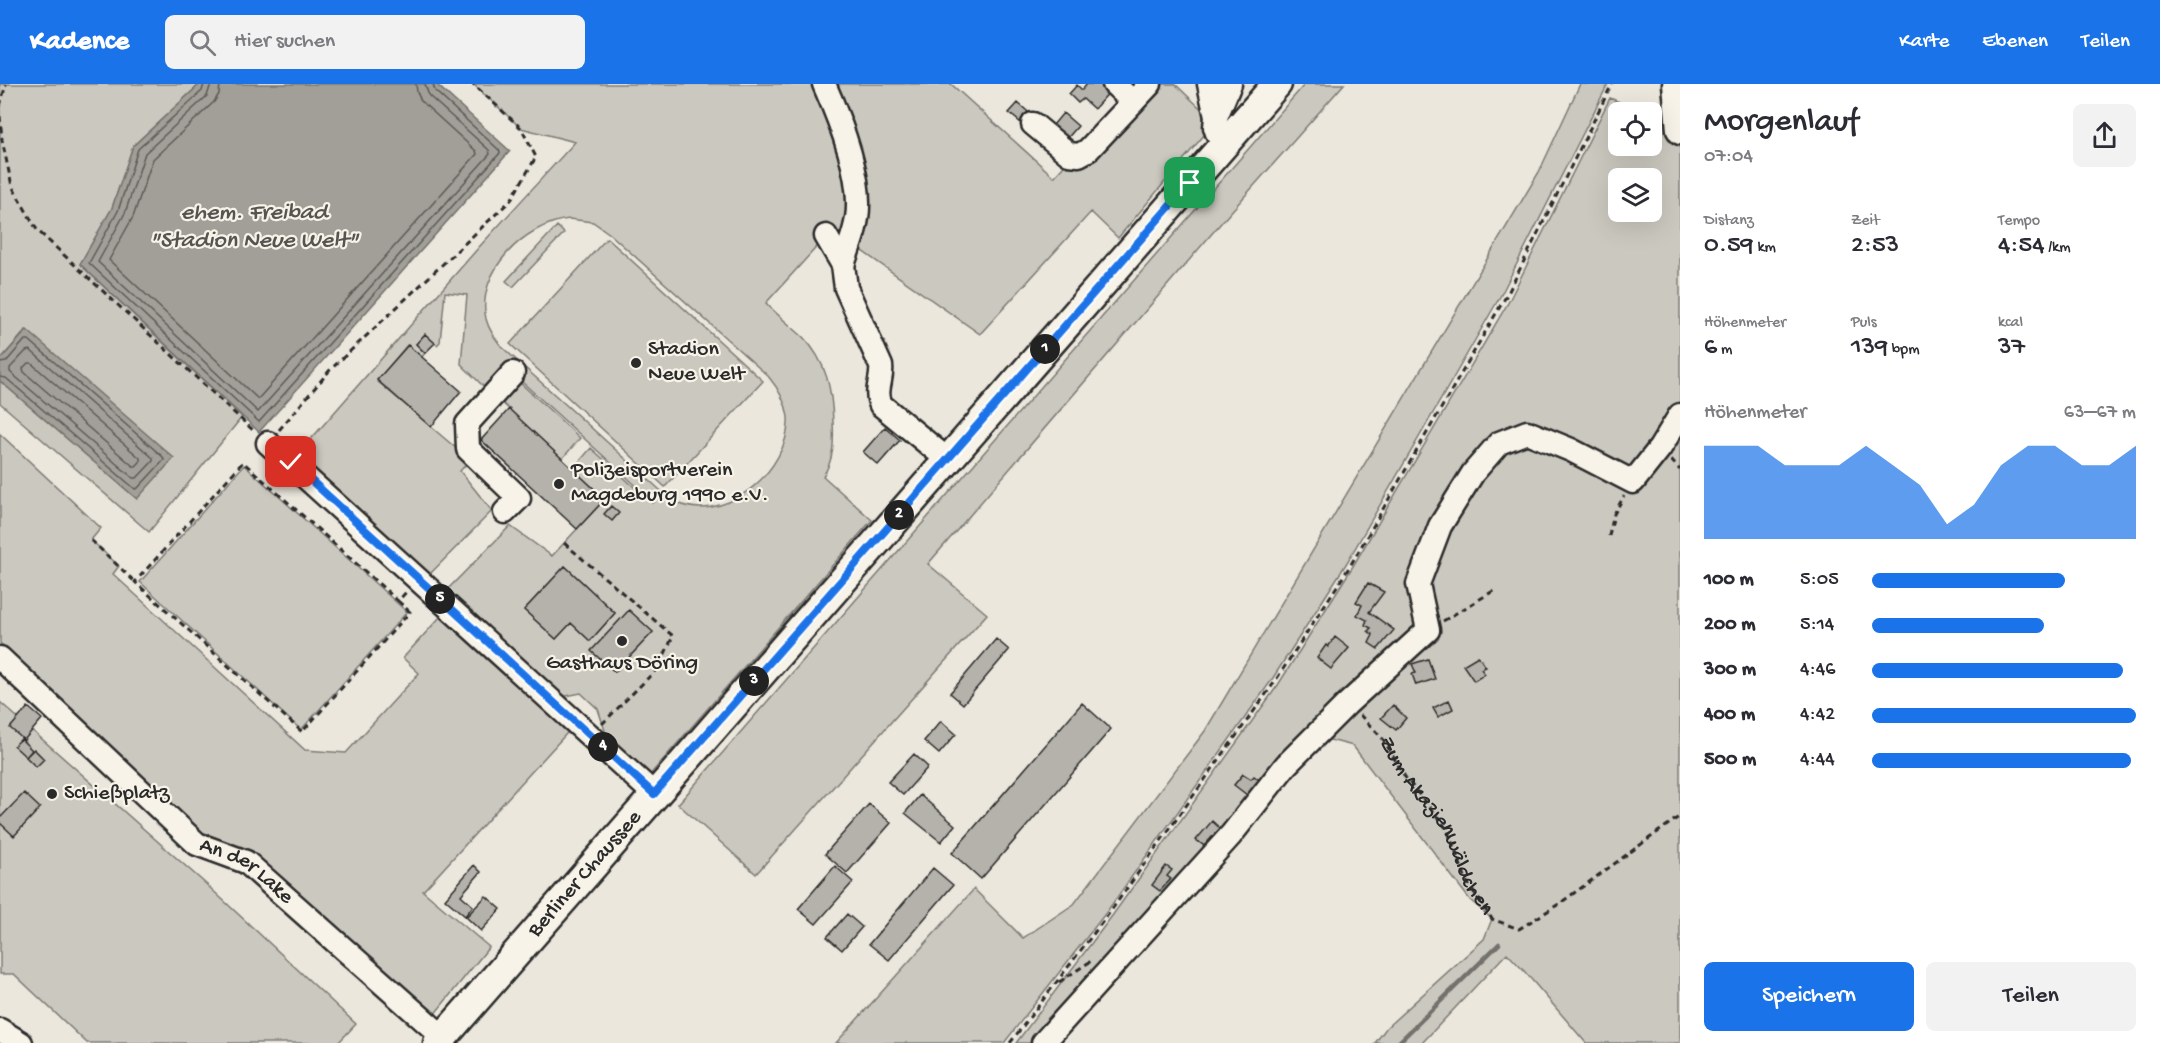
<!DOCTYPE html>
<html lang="de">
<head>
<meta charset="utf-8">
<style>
	body { margin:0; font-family:"Gochi Hand",sans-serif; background:#f2f2f3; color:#2b2b33; height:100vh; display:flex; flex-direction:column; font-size:22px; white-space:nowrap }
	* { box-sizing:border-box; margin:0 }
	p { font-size:20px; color:#7c7c81 }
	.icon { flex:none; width:33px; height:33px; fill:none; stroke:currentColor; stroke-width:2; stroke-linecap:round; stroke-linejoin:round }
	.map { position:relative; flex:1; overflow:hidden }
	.details { display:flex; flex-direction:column; background:#fff; width:480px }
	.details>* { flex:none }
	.controls { position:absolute; left:1608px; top:18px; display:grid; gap:12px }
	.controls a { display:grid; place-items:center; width:54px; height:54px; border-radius:9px; background:#fff; box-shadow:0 6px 24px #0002; font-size:30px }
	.pin { position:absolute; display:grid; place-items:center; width:51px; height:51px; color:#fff; margin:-26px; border-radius:12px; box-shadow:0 3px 9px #0006 }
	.km { position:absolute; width:30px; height:30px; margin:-15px; border-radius:50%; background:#222; color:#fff; font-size:16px; line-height:30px; text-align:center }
	.round { display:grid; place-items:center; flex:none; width:63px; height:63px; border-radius:9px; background:#f2f2f3 }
	.summary { display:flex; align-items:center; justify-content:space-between; height:102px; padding:0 24px }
	h1 { font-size:33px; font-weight:600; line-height:45px }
	.metrics { display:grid; grid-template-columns:repeat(3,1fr); gap:9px; height:102px; padding:6px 24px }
	.metrics div { display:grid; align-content:center }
	.metrics b { font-size:26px; font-weight:600 }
	.metrics small { font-size:16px; font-weight:400 }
	.metrics p { font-size:16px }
	.chart { height:168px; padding:12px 24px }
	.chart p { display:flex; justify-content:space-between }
	.chart svg { width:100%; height:108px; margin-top:6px; fill:#1a73e8; opacity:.7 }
	.action { display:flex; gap:12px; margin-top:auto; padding:12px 24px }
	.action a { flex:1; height:69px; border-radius:9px; background:#1a73e8; color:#fff; font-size:24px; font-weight:600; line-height:69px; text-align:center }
	.action a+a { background:#f2f2f3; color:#2b2b33 }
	ul { padding:0 24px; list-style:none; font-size:20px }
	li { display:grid; grid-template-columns:96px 72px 1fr; align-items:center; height:45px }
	li i { height:15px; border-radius:8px; background:#1a73e8 }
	header { display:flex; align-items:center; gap:36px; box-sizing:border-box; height:84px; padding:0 30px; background:#1a73e8; color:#fff }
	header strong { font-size:28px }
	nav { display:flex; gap:33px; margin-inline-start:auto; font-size:21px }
	.search { width:420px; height:54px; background:#f2f2f3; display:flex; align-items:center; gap:15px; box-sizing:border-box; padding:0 21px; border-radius:9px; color:#7c7c81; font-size:22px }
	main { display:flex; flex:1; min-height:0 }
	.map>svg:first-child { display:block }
	.green { fill:#cbc8bf; stroke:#7b7a75; stroke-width:1.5; fill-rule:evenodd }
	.water { fill:#a29f98; stroke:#72716c; stroke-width:1.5 }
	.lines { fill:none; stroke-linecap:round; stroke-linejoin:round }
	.shore { stroke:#5b5957; stroke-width:1.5 }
	.stream { stroke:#72716c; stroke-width:4.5 }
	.building { fill:#b5b2ab; stroke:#2b2b2b; stroke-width:1.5 }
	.minor-casing { stroke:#2b2b2b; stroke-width:27 }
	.major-casing { stroke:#2b2b2b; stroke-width:33 }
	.path { stroke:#2b2b2b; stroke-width:3; stroke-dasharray:6 4.5; stroke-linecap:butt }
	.minor { stroke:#f7f3e8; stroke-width:22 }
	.major { stroke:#f7f3e8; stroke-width:28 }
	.route-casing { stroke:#fff; stroke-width:12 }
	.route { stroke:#1a73e8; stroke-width:8 }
	.poi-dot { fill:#2b2b2b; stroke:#f7f3e8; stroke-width:2 }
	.labels { text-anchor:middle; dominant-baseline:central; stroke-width:4.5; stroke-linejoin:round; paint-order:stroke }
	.poi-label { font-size:22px; fill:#2b2b2b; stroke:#f7f3e8; text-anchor:start }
	.street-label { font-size:22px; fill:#2b2b2b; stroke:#f7f3e8 }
	.water-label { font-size:24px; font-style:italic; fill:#555451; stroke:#f7f3e8 }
</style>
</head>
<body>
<header>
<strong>Kadence</strong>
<div class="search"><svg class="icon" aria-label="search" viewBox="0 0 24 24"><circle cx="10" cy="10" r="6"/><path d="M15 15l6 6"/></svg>Hier suchen</div>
<nav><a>Karte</a><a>Ebenen</a><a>Teilen</a></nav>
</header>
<main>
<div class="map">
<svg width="1680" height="959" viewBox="0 0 1680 959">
	<rect width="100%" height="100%" fill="#ebe7dd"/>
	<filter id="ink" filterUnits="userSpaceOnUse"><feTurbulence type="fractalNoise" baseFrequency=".0167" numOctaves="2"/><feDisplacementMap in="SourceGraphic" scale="12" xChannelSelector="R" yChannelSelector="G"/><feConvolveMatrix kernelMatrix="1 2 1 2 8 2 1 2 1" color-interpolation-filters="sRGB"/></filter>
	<g filter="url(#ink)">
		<path class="green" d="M 0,0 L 200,0 L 133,62 L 112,124 L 80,180 L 242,333 L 149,448 L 0,319 L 0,297 L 137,415 L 26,246 L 0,276 Z
			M 473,0 L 951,0 L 1054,93 L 1138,0 L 1175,0 L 1215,38 L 1118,154 L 1091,128 L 980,250 L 832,146 L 766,219 C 777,231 791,242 803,253 C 827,278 832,306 833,338 C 834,357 834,376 823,392 L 872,436 L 648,693 L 609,659 L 598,625 L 581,609 L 551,615 L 576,639 L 423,807 L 489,863 L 429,937 L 204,753 L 0,559 L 0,350 L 101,444 L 91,456 L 119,482 L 113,490 L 305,666 L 346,669 L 419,589 L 403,574 L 449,523 L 443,510 L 510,442 L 552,472 L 605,415 L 573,385 L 591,364 L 652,419 L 654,418 L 510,287 L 490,309 L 461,280 L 467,211 L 445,208 L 440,258 L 437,261 L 425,250 L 416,260 L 425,269 L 422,273 L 407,261 L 377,297 L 470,376 L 460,387 L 492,427 L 427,493 L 291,378 L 480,162 L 575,58 L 521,44 ZM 569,135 L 593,138 L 610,150 L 768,292 C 778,304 786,318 788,333 C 791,386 721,447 670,415 L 502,263 C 495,254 489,246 486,235 C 476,187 525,140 569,135 ZM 565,482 L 615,529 L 590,557 L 571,539 L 556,555 L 524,526 ZM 652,549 L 615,588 L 592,566 Z
			M 1305,0 L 1344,0 L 1221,139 L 928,480 L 987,530 L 756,790 L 678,720 Z
			M 1580,0 L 1608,0 L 1501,211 L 1346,480 L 1271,597 L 1108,826 L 1004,959 L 836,959 L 974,805 L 1023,854 L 1074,820 L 1205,647 L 1539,88 Z
			M 1610,14 L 1642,28 L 1618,28 L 1618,62 L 1652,62 L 1652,33 L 1678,45 L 1680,44 L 1680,959 L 1586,959 L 1525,888 L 1507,869 L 1422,959 L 1375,959 L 1387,943 L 1484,855 L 1492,835 L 1470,816 L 1353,662 L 1315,652 L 1043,959 L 1016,959 L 1112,832 L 1278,601 L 1353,482 L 1508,219 ZM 1618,94 L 1652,94 L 1652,128 L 1618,128 Z
			M 557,142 L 564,149 L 513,203 L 506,197 Z
			M 607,154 L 763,297 L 665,403 L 510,260 Z
			M 516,295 L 580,354 L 562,375 L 498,315 Z
			M 244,381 L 407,528 L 301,646 L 140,498 Z
			M 0,618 L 207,801 L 356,940 L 338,959 L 87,959 L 14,890 L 0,890 Z"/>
		<path class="water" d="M 200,0 L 436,0 L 510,67 L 259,348 L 80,180 L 112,124 L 133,62 Z
			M 27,246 L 174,374 L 137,415 L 0,297 L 0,276 Z"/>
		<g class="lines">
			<path class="shore" d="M 204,0 L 202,7 L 138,65 L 118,127 L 89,179 L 259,338 L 500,69 L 499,66 L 435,7 L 433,0
				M 211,0 L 207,12 L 145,69 L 125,129 L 98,178 L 258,328 L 490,70 L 489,66 L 429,12 L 425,0
				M 220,0 L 219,10 L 214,18 L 153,75 L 133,133 L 109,176 L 258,315 L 477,70 L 476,67 L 421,17 L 417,8 L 416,0
				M 30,266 L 153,374 L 153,377 L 137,394 L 133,394 L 10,288 L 10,284 L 26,267 Z
				M 0,279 L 6,278 L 25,256 L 29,256 L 163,373 L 164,376 L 138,404 L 135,405 L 6,294 L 0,293
				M 28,279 L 31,279 L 140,374 L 140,378 L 136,382 L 133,382 L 24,288 L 23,284 Z"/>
			<path class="stream" d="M 1398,959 L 1499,860"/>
		</g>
		<path class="building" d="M 1087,0 L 1108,0 L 1113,4 L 1094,25 L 1083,15 L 1078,19 L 1069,10 L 1077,1 L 1082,6 Z
			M 1018,19 L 1034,33 L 1026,43 L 1009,29 Z
			M 1063,29 L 1078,42 L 1065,57 L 1048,47 Z
			M 425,250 L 435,259 L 425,269 L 416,260 Z
			M 408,261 L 461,307 L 431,343 L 377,296 Z
			M 509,325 L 605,415 L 577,445 L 481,356 Z
			M 885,343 L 900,356 L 878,381 L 863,368 Z
			M 611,422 L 619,429 L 612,437 L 604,430 Z
			M 565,482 L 615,529 L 590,557 L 571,539 L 556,555 L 524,526 Z
			M 1368,499 L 1384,508 L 1369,528 L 1394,546 L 1378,565 L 1369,559 L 1373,551 L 1368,547 L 1371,544 L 1365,541 L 1367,536 L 1357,531 L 1362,521 L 1356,518 Z
			M 629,526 L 653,548 L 615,588 L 591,567 Z
			M 1335,553 L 1349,564 L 1331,585 L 1317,574 L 1326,561 L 1328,563 Z
			M 996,555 L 1009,566 L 963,620 L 950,609 Z
			M 1478,572 L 1486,583 L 1481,585 L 1485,590 L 1474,597 L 1463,581 Z
			M 1428,575 L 1435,595 L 1416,601 L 1412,590 L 1416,589 L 1412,580 Z
			M 1449,616 L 1453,625 L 1438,633 L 1433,624 Z
			M 1082,619 L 1111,645 L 981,795 L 952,769 Z
			M 1393,621 L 1406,634 L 1396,646 L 1381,634 Z
			M 28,623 L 42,635 L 24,656 L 10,644 Z
			M 941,637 L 956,650 L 939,670 L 924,657 Z
			M 21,655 L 32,666 L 26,673 L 14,662 Z
			M 34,665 L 44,675 L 36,683 L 26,673 Z
			M 914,670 L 928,683 L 903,711 L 888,698 Z
			M 1243,690 L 1251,695 L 1254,692 L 1263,699 L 1251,714 L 1234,701 Z
			M 24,709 L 40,724 L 14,752 L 0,739 L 0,734 Z
			M 920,711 L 955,741 L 941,758 L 905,729 Z
			M 869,720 L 891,739 L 847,789 L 825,770 Z
			M 1212,737 L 1223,747 L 1209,765 L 1196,756 Z
			M 474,781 L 481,788 L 461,811 L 473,822 L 465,832 L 445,815 Z
			M 835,782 L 853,798 L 816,840 L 798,825 Z
			M 1166,782 L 1172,786 L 1167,792 L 1171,795 L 1160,807 L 1152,801 Z
			M 933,784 L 953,801 L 889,876 L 869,860 Z
			M 486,812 L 501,825 L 481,847 L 466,833 Z
			M 847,830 L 862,843 L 842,866 L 827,853 Z"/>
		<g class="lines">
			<defs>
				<g id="minor">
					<path d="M 824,0 C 839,34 859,84 858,122 C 858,142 849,162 843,181"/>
					<path d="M 1114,0 L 1133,18"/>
					<path d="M 1209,0 L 1216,33 L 1215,43 L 1217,49 L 1227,57"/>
					<path d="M 1674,0 L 1678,46 L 1680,49"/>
					<path d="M 1216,33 L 1230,0"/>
					<path d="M 1033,40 L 1069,70 L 1079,71 L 1088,66 L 1150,0"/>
					<path d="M 826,152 L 843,181 L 846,204 L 881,282 C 883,296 874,306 881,321 L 948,376"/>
					<path d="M 268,359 L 654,710"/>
					<path d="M 505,428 L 519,414 L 468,365 L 467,340 L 513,289"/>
					<path id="s2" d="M 0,574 L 197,760 L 246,778 L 443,953"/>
					<path d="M 0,946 L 21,959"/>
					<path d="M 1043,959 L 1231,751 L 1286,681 L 1347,620 L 1428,546 L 1418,500 L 1440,442 L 1473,389 L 1499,359 L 1527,348 L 1571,366 L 1633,398 L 1660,364 L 1680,331"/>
				</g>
				<g id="major">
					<path id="s3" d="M 438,959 L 1277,0"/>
				</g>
			</defs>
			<use href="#minor" class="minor-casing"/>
			<use href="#major" class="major-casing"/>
			<g class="path">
				<path d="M 0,22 L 6,0"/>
				<path d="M 0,32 L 2,56 L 12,102 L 37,146 L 255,348"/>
				<path d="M 279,346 L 330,286 L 511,116 L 536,73 L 521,44 L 473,0"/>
				<path d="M 1671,376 L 1680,386"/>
				<path d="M 1609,452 L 1614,430 L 1624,412"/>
				<path d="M 91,456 L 135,498"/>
				<path d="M 564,459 L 673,552 L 659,583 L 602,640"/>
				<path d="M 398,517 L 410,528 L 302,648 L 135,498 L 243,378 L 398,517 L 407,507"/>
				<path d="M 1443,537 L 1495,506"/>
				<path id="s1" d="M 1360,631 L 1383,655 L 1405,693 L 1447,745 L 1467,798 L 1492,835 L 1519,845 L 1559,820 L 1680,732"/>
				<path d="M 1059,898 L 1091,877"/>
				<path d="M 1010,959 L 1110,828 L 1274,599 L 1350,482 L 1509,207 L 1612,0"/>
			</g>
			<use href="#minor" class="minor"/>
			<use href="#major" class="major"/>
		</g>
	</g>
	<g class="lines" filter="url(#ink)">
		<defs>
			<path id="route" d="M 291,378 L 654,710 L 1190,99"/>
		</defs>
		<use href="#route" class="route-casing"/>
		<use href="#route" class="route"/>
	</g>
	<g class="poi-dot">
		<circle cx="636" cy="279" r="6"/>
		<circle cx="559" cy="400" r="6"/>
		<circle cx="622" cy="557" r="6"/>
		<circle cx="52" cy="710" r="6"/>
	</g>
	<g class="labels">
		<g class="poi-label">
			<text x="648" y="266">Stadion<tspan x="648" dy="25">Neue Welt</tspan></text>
			<text x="571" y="387">Polizeisportverein<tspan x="571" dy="25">Magdeburg 1990 e.V.</tspan></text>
			<text x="622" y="580" text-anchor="middle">Gasthaus Döring</text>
			<text x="64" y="710">Schießplatz</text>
		</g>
		<g class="street-label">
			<text stroke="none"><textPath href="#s1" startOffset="136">Zum Akazienwäldchen</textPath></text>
			<text stroke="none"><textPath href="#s2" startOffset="328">An der Lake</textPath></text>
			<text stroke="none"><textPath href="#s3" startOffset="224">Berliner Chaussee</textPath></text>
		</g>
		<g class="water-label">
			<text x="254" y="129">ehem. Freibad<tspan x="254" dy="28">"Stadion Neue Welt"</tspan></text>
		</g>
	</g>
</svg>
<div class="controls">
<a><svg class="icon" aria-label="locate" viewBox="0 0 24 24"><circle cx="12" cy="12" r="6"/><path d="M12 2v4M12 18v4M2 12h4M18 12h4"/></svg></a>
<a><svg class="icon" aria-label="layers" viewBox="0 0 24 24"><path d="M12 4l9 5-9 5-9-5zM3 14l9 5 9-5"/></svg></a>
</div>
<div class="pin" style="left:1190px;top:99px;background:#1e9e55"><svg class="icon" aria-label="arrive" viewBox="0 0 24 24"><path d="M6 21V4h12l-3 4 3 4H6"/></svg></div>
<div class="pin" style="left:291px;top:378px;background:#d93025"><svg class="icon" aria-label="check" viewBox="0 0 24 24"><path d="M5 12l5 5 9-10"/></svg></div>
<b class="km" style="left:1045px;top:265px">1</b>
<b class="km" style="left:899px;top:431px">2</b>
<b class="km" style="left:754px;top:597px">3</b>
<b class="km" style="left:603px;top:663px">4</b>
<b class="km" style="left:440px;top:515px">5</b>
</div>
<section class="details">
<div class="summary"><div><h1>Morgenlauf</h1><p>07:04</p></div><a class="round"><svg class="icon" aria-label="share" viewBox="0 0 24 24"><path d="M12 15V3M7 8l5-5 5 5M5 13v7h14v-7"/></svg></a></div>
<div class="metrics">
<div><p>Distanz</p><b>0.59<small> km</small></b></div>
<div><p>Zeit</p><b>2:53</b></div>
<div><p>Tempo</p><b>4:54<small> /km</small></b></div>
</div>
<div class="metrics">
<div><p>Höhenmeter</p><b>6<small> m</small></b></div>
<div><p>Puls</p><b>139<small> bpm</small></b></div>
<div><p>kcal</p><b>37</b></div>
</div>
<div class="chart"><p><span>Höhenmeter</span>63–67 m</p>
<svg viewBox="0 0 160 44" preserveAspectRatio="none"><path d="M0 44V6L10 6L20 6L30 14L40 14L50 14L60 6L70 14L80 22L90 38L100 30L110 14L120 6L130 6L140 14L150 14L160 6V44z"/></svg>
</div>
<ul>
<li><b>100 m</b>5:05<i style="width:73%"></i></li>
<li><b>200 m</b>5:14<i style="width:65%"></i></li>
<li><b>300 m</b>4:46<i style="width:95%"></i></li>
<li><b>400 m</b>4:42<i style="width:100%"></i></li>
<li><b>500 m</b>4:44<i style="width:98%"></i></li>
</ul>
<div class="action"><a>Speichern</a><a>Teilen</a></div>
</section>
</main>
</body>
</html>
